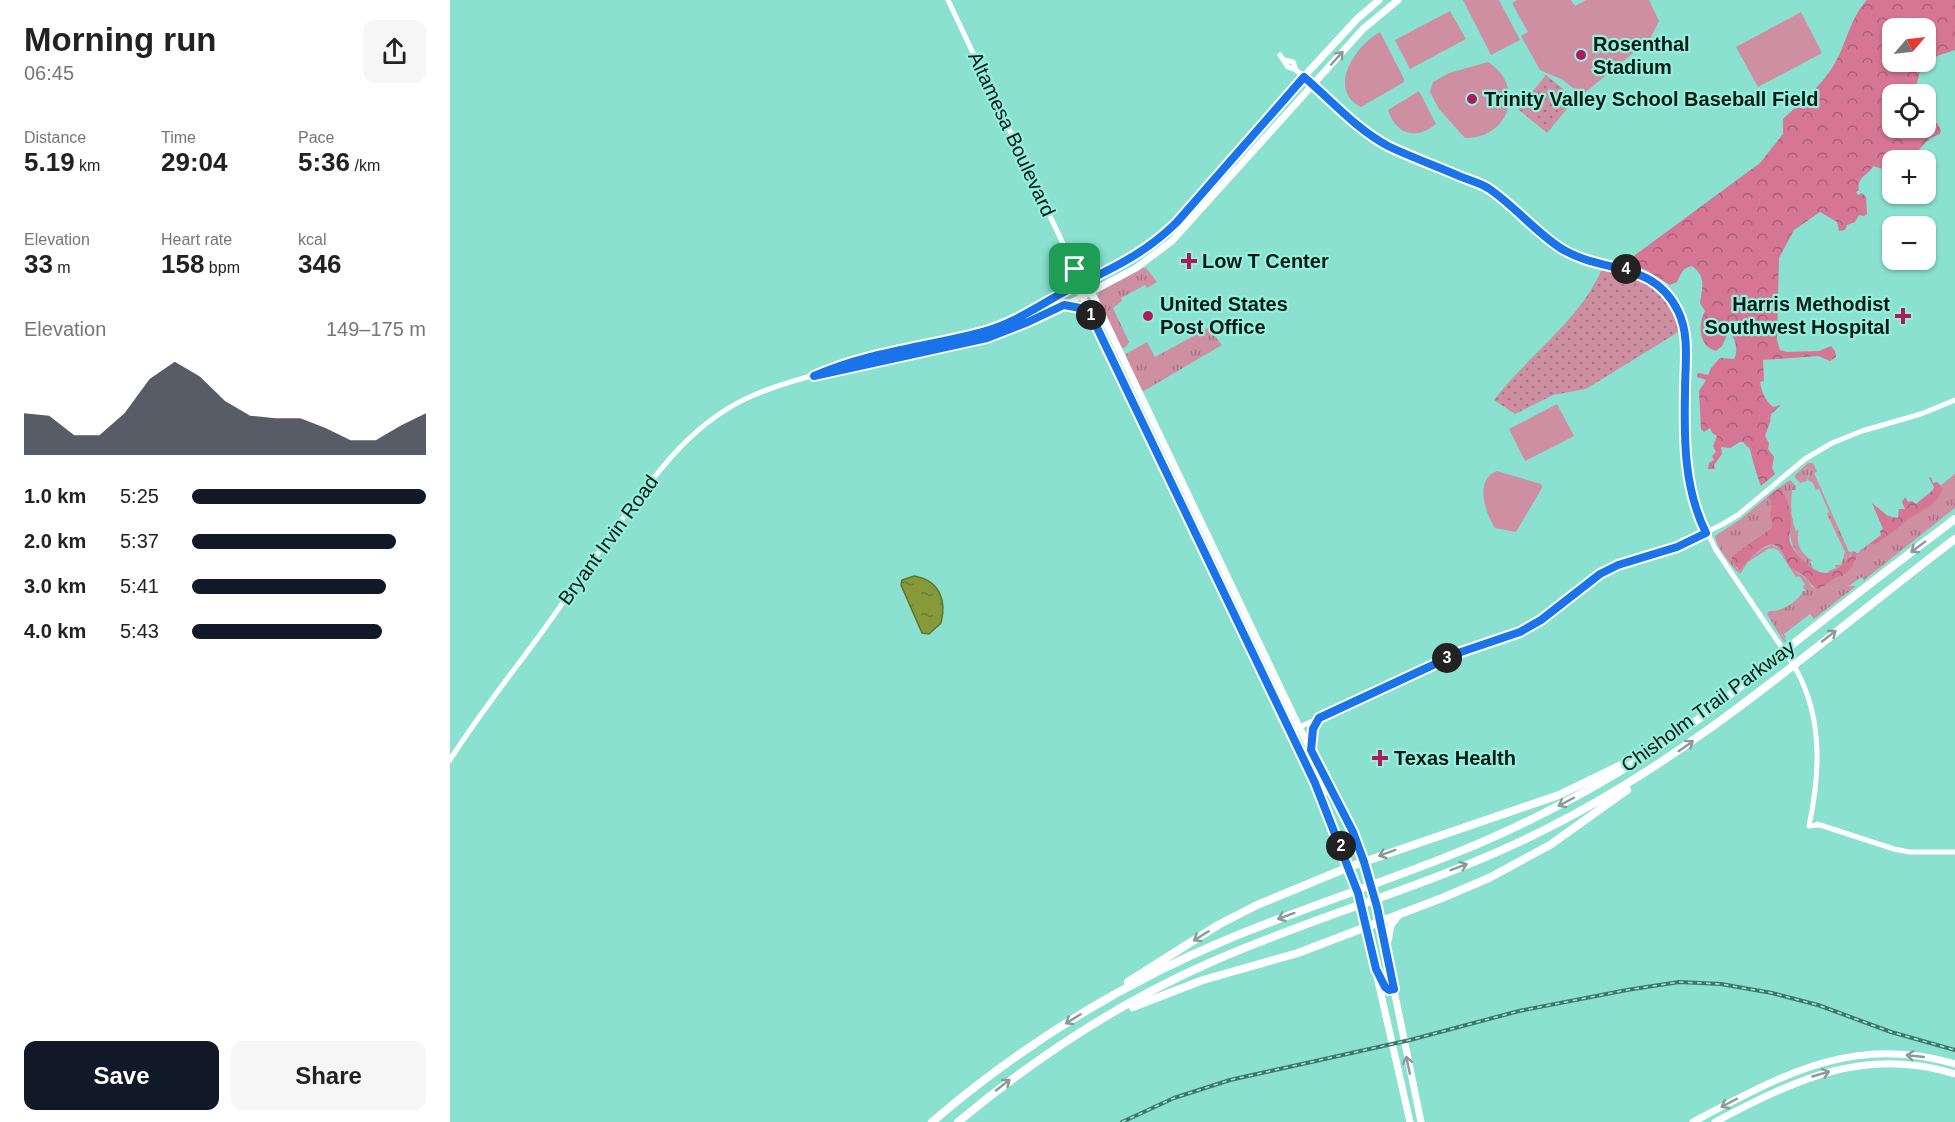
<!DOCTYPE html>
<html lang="en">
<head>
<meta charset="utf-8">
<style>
	body { margin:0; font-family:Arial,sans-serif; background:#f6f6f6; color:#222; height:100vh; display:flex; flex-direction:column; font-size:22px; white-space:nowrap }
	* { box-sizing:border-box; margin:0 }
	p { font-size:20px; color:#767676 }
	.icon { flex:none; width:33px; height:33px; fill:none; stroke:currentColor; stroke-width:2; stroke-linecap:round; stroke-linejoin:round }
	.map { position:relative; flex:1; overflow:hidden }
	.panel { display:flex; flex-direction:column; background:#fff; width:450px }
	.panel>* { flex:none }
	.needle { width:39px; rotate:62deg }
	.fabs { position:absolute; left:1432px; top:18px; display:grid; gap:12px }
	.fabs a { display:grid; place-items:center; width:54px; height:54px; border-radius:12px; background:#fff; box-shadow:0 2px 4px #0004; font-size:30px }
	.pin { position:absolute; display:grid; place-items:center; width:51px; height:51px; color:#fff; margin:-26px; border-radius:12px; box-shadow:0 3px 9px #0006 }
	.km { position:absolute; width:30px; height:30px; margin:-15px; border-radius:50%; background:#222; color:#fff; font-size:16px; line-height:30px; text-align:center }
	.round { display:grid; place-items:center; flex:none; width:63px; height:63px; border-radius:12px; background:#f6f6f6 }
	.head { display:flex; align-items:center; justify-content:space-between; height:102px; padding:0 24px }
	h1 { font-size:33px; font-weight:800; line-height:45px }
	.metrics { display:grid; grid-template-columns:repeat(3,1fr); gap:9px; height:102px; padding:6px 24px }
	.metrics div { display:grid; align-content:center }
	.metrics b { font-size:26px; font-weight:800 }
	.metrics small { font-size:16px; font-weight:400 }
	.metrics p { font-size:16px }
	.chart { height:168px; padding:12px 24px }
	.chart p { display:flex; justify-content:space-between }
	.chart svg { width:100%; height:108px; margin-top:6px; fill:#111827; opacity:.7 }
	.button { display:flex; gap:12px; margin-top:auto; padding:12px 24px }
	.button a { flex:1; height:69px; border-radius:12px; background:#111827; color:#fff; font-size:24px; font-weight:800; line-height:69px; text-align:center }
	.button a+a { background:#f6f6f6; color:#222 }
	ul { padding:0 24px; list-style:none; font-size:20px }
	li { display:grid; grid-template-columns:96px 72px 1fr; align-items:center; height:45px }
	li i { height:15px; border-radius:8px; background:#111827 }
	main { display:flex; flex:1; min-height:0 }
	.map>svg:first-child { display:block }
	.grass { fill:url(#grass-tufts) }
	.forest { fill:url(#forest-crowns); fill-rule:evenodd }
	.park { fill:url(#park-dots) }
	.garden { fill:#ce8fa2 }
	.water { fill:url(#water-ripples); stroke:#5e742f; stroke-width:1.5 }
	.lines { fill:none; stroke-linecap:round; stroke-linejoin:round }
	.minor { stroke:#fff; stroke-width:5 }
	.major { stroke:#fff; stroke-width:7 }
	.highway { stroke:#fff; stroke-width:8 }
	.rail-casing { stroke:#40766b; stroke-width:4 }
	.rail { stroke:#97eedc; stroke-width:1.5; stroke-dasharray:4.5; stroke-linecap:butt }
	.oneway { stroke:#8d9997 }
	.route-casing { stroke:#fff; stroke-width:12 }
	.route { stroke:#1a73e8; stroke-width:8 }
	.poi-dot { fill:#aa1d5d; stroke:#97eedc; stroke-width:2 }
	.labels { text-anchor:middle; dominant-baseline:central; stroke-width:4.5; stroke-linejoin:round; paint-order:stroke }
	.poi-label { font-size:20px; font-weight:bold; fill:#011c17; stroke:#97eedc; text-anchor:start }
	.street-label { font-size:20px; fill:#011c17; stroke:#97eedc }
</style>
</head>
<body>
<main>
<section class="panel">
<div class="head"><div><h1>Morning run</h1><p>06:45</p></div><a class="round"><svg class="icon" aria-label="share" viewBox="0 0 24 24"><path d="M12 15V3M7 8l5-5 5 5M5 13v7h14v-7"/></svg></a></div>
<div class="metrics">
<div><p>Distance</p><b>5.19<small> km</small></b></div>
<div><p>Time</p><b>29:04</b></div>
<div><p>Pace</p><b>5:36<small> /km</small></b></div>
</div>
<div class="metrics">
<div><p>Elevation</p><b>33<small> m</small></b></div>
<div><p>Heart rate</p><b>158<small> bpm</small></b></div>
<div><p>kcal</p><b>346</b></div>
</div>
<div class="chart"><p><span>Elevation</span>149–175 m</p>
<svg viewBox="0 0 160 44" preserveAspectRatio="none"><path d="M0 44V27L10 28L20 36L30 36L40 27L50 13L60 6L70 12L80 22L90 28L100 29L110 29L120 33L130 38L140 38L150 32L160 27V44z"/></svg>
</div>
<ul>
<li><b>1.0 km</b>5:25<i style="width:100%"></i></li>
<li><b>2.0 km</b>5:37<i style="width:87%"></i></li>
<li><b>3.0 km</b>5:41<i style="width:83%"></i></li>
<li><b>4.0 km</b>5:43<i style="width:81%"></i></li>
</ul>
<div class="button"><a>Save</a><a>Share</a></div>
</section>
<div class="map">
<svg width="1505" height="1122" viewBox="0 0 1505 1122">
	<defs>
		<pattern id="grass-tufts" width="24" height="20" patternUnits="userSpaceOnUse" patternTransform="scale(1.5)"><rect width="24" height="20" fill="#ce8fa2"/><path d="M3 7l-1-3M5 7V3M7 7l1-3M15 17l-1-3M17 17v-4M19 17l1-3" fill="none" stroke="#a57483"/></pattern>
		<pattern id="forest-crowns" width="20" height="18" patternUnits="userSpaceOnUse" patternTransform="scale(1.5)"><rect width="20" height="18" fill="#d67695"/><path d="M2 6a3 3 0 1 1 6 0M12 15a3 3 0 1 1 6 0" fill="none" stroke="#ab6079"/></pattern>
		<pattern id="park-dots" width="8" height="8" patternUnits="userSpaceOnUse" patternTransform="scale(1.5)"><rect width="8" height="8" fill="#ce8fa2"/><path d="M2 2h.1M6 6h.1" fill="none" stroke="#a57483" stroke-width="1.8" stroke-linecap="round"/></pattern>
		<pattern id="water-ripples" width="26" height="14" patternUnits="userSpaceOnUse" patternTransform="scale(1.5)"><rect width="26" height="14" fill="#869a39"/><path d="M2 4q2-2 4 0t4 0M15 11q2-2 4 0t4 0" fill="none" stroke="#6b7d2f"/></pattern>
	</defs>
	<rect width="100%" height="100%" fill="#8ae1cf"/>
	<path class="grass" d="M 693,268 L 696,268 L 707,282 L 697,288 L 695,285 L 671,298 L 672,301 L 663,308 L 679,342 L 676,347 L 673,348 L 671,347 L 648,297 L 649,292 Z
		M 758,328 L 772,345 L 692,392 L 676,357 L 676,354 L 697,342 L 705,357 Z
		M 1358,463 L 1363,463 L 1367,471 L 1364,473 L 1399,552 L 1404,551 L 1400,556 L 1396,557 L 1397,560 L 1396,562 L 1380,573 L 1377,572 L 1386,568 L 1385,565 L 1391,565 L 1395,552 L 1377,514 L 1379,512 L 1369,489 L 1366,490 L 1363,483 L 1358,480 L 1360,463 L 1357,481 L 1350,483 L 1344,476 Z
		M 1505,474 L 1505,508 L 1414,580 L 1411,577 L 1399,586 L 1406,586 L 1364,619 L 1360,614 L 1334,634 L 1336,639 L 1329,632 L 1336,641 L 1334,642 L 1317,614 L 1319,611 C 1331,612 1348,602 1353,591 L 1356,591 L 1353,587 L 1355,584 L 1349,576 L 1346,577 L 1329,551 L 1324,548 L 1318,549 L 1298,562 L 1290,574 L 1287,569 L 1312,549 L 1322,545 L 1329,549 L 1341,568 L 1357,579 L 1362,587 L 1367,589 C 1375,586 1380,581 1387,577 C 1397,571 1407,567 1407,553 L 1419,544 L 1425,545 C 1437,536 1448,527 1460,518 C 1475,507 1482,508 1492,490 L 1490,486 Z
		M 1340,480 L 1346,486 L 1346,490 L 1342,490 C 1341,505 1340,517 1346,531 L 1349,530 C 1345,543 1351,554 1362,560 L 1360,562 L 1363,568 C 1325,543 1350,519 1330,487 Z
		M 1317,497 C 1325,503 1321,506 1320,513 C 1320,518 1323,522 1322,527 L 1282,556 L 1289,574 C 1281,564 1267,549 1265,536 L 1291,519 Z"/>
	<path class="forest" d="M 1417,0 L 1505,0 L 1505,50 L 1487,56 L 1471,68 L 1464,94 L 1443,94 L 1443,128 L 1476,128 L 1476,124 L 1487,123 L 1491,130 L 1490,134 L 1480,138 L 1459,160 L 1443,160 L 1443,172 L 1423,166 C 1419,175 1406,177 1409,190 L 1406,192 L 1408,195 L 1412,193 L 1416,197 L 1417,214 L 1414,216 L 1409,215 L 1405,222 L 1397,225 L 1395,230 L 1389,231 L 1387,222 L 1370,212 L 1344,230 L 1329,258 L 1327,340 L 1330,350 L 1337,352 L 1369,351 L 1381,346 L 1385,351 L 1386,357 L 1380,361 L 1368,356 L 1313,360 L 1314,381 L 1310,382 C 1312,393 1315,400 1323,407 L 1331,405 L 1321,414 L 1320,422 L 1315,436 L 1319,443 L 1318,449 L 1324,457 L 1322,468 L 1325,474 L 1311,486 C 1308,479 1301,455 1300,449 L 1293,442 L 1290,442 L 1280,448 L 1271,447 L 1272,454 L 1264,465 L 1265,469 L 1258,469 L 1259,463 L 1264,460 L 1262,456 L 1266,452 L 1263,446 L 1267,436 L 1262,433 L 1260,428 L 1254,432 L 1251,429 L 1249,391 L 1256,380 L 1247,377 L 1247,374 L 1249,373 L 1258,375 L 1261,368 L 1270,358 L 1284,359 C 1289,351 1285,337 1279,331 L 1272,346 L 1266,351 C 1248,346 1248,324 1255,311 L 1250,303 C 1252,289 1257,277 1242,266 C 1232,268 1231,274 1227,282 L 1220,285 L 1196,270 L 1183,265 L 1180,260 L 1181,258 L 1310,163 L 1333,134 L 1333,119 C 1350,103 1369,88 1382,68 C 1396,47 1399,19 1417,0 ZM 1476,28 L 1476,62 L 1443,62 L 1443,28 Z
		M 1481,477 L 1483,483 L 1487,482 L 1493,488 C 1486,507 1474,508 1459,519 C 1448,528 1436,537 1425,545 L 1419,544 L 1431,535 L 1430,531 L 1433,529 L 1422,503 L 1438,516 L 1448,518 L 1449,509 L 1455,509 L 1452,502 L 1455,497 L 1458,502 L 1462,501 L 1466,504 L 1483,490 L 1484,487 L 1479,478 Z
		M 1330,487 C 1337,497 1341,510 1341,523 C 1341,530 1338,535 1340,542 C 1343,550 1348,555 1354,561 C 1371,577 1380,577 1397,560 L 1397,556 L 1400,557 L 1404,551 L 1407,553 C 1407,563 1400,571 1392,576 C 1390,577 1388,576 1387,577 C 1380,581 1375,587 1367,589 C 1361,586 1359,580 1354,576 C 1350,573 1345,571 1341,568 C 1335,561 1331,542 1319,545 C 1308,548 1297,563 1289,570 L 1282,560 L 1282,556 L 1321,528 C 1324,522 1320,521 1320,515 C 1320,506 1326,504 1317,497 Z"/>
	<path class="park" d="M 1096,75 L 1125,99 L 1097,133 L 1068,109 Z
		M 1152,269 C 1192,278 1219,285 1230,331 L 1136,389 L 1103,395 L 1065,414 L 1044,400 C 1078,355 1129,322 1152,269 Z"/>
	<path class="garden" d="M 1013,0 L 1049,0 L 1070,40 L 1041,55 Z
		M 1067,0 L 1121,0 L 1125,6 L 1136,0 L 1199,0 L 1209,21 L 1200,39 L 1132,95 L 1113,80 L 1090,70 L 1071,36 L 1078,32 L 1062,3 Z
		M 1000,11 L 1016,39 L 960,69 L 945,40 Z
		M 1351,12 L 1372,53 L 1308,87 L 1286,47 Z
		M 930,32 L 954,79 L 954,82 L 911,107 C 876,89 906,45 930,32 Z
		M 1038,62 C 1076,86 1060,139 1015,138 L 989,109 L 980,92 L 983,82 L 999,73 Z
		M 969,91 L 986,124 C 965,141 946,134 938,110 Z
		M 1107,404 L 1124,436 L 1075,461 L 1059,429 Z
		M 1047,471 L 1091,484 L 1092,488 L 1066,532 L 1045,528 C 1035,513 1024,479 1047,471 Z"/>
	<path class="water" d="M 464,576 C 489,580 497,600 491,623 L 479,634 L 472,633 L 451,585 L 452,580 Z"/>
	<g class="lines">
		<path class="minor" d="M 498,0 L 625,269 L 636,281
			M 830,55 L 838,67 L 846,70 L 924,137 L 939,146 L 1038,188 L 1064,208 L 1112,248 L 1149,263 L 1187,272 L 1202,280 L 1222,300 L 1232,319 L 1235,329 L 1234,451 L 1238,481 L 1245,507 L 1266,550 L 1341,661 C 1373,711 1371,770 1359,826 L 1368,825
			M 834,60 L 843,62 L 846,70
			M 377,370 L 391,363 L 533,332 L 558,324 L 627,285 L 625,270
			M 839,732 L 1011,652 L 1069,632 L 1091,620 L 1150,574 L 1168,565 L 1227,547 L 1273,524 L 1288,515 L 1355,459 L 1382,443 L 1412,431 L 1471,414 L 1505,400
			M 0,760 C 29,714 63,672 95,628 C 119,594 142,561 166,528 C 204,476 242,421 304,395 C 378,364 460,359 537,338 C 570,329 601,311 632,296
			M 1367,824 L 1444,849 L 1459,852 L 1505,852"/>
		<path class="major" d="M 929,0 L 908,18 L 858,72 L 717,232 L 683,257 L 627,285 L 855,760 L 887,835 L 908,893 L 960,1122
			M 636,281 L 849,727 L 903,832 L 927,907 L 971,1122
			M 637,294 L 686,268 L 722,241 L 913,29 L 948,0
			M 613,305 L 630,308 L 639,314
			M 861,747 L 863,729 L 869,718
			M 865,776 L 876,791 L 882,793
			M 937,946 L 941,925 L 949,915
			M 1243,1122 C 1331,1076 1403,1033 1505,1064
			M 1265,1122 C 1343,1081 1415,1045 1505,1074"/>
		<path class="highway" d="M 678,982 L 768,925 L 807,905 L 899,867 L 1109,795 L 1173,764
			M 683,1007 L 753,980 L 848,953 L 992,898 L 1039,878 L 1100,845 L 1177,790
			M 482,1122 C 572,1045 674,982 783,937 C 885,895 992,865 1090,815 C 1141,790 1189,761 1235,729 C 1274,701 1311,670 1348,640 C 1400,599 1452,559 1505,519
			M 508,1122 C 584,1059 668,1003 759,963 C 869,914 988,884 1096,829 C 1246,754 1372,640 1505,539"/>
		<defs>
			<path id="rail" d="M 672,1122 L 724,1098 L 780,1080 L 960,1040 L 1069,1011 L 1177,990 L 1229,982 L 1271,984 L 1322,993 L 1368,1005 L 1441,1032 L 1505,1050"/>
		</defs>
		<use href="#rail" class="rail-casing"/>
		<use href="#rail" class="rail"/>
	</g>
	<defs><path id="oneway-shaft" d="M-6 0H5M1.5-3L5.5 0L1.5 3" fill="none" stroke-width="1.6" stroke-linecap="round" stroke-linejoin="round" transform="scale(1.5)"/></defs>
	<g class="oneway">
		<use href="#oneway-shaft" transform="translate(887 58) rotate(-48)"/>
		<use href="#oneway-shaft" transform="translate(1468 547) rotate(143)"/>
		<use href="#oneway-shaft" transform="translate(1379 636) rotate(-38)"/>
		<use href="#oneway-shaft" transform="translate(1236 746) rotate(-35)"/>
		<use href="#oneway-shaft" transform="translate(1116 802) rotate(152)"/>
		<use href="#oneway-shaft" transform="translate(937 853) rotate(160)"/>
		<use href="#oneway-shaft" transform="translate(1009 867) rotate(-21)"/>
		<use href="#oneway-shaft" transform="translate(836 916) rotate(160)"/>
		<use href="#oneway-shaft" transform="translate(751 936) rotate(148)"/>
		<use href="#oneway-shaft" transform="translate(623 1019) rotate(148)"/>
		<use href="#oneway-shaft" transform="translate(1465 1056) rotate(-174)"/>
		<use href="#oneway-shaft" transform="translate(958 1065) rotate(-102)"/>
		<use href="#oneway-shaft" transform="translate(1371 1074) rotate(-16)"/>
		<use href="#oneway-shaft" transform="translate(553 1085) rotate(-38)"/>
		<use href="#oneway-shaft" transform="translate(1279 1103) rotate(152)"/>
	</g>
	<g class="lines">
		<defs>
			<path id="route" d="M 854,77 C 881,100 906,129 938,146 C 961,157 986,166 1009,176 C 1019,180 1030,183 1038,188 C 1065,206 1085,232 1112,249 C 1153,274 1203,260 1228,311 C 1240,335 1235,365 1235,391 C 1234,441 1234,488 1256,533 L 1227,547 L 1168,565 L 1150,574 L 1091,620 L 1070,632 L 1011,652 L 869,718 L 863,729 L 861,750 L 903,832 L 914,862 L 927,907 L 944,989 L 939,990 L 935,987 L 926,969 L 908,893 L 865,783 L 641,315 L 630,308 L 614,305 L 578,322 L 537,338 L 364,376 C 417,352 476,347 532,332 C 567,323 595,301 627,285 L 625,269 L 636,281 C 670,265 700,249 727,222 Z"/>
		</defs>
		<use href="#route" class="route-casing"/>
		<use href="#route" class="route"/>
	</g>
	<g class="poi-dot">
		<circle cx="1131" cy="55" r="6"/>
		<circle cx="1022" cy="99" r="6"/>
		<path d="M736 252h6v6h6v6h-6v6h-6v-6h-6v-6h6z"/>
		<circle cx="698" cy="316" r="6"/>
		<path d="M1450 307h6v6h6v6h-6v6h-6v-6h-6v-6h6z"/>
		<path d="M927 749h6v6h6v6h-6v6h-6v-6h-6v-6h6z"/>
	</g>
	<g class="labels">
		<g class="poi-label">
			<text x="1143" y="44">Rosenthal<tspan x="1143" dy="23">Stadium</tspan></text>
			<text x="1034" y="99">Trinity Valley School Baseball Field</text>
			<text x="752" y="261">Low T Center</text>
			<text x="710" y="304">United States<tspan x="710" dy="23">Post Office</tspan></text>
			<text x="1440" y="304" text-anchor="end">Harris Methodist<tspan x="1440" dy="23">Southwest Hospital</tspan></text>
			<text x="944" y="758">Texas Health</text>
		</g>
		<g class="street-label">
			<text transform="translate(562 134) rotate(65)">Altamesa Boulevard</text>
			<text transform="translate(158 540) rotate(-54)">Bryant Irvin Road</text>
			<text transform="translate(1258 706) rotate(-36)">Chisholm Trail Parkway</text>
		</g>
	</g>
</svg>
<div class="fabs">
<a><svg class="needle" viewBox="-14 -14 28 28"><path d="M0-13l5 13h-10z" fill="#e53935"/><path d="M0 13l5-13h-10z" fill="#767676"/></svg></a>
<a><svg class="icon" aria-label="locate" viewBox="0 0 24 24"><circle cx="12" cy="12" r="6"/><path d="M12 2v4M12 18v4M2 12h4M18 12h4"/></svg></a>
<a>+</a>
<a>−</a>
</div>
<div class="pin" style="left:625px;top:269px;background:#1e9e55"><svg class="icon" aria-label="arrive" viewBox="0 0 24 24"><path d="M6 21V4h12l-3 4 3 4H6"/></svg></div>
<b class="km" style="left:641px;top:315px">1</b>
<b class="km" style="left:891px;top:846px">2</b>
<b class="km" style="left:997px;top:658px">3</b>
<b class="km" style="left:1176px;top:269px">4</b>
</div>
</main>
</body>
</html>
